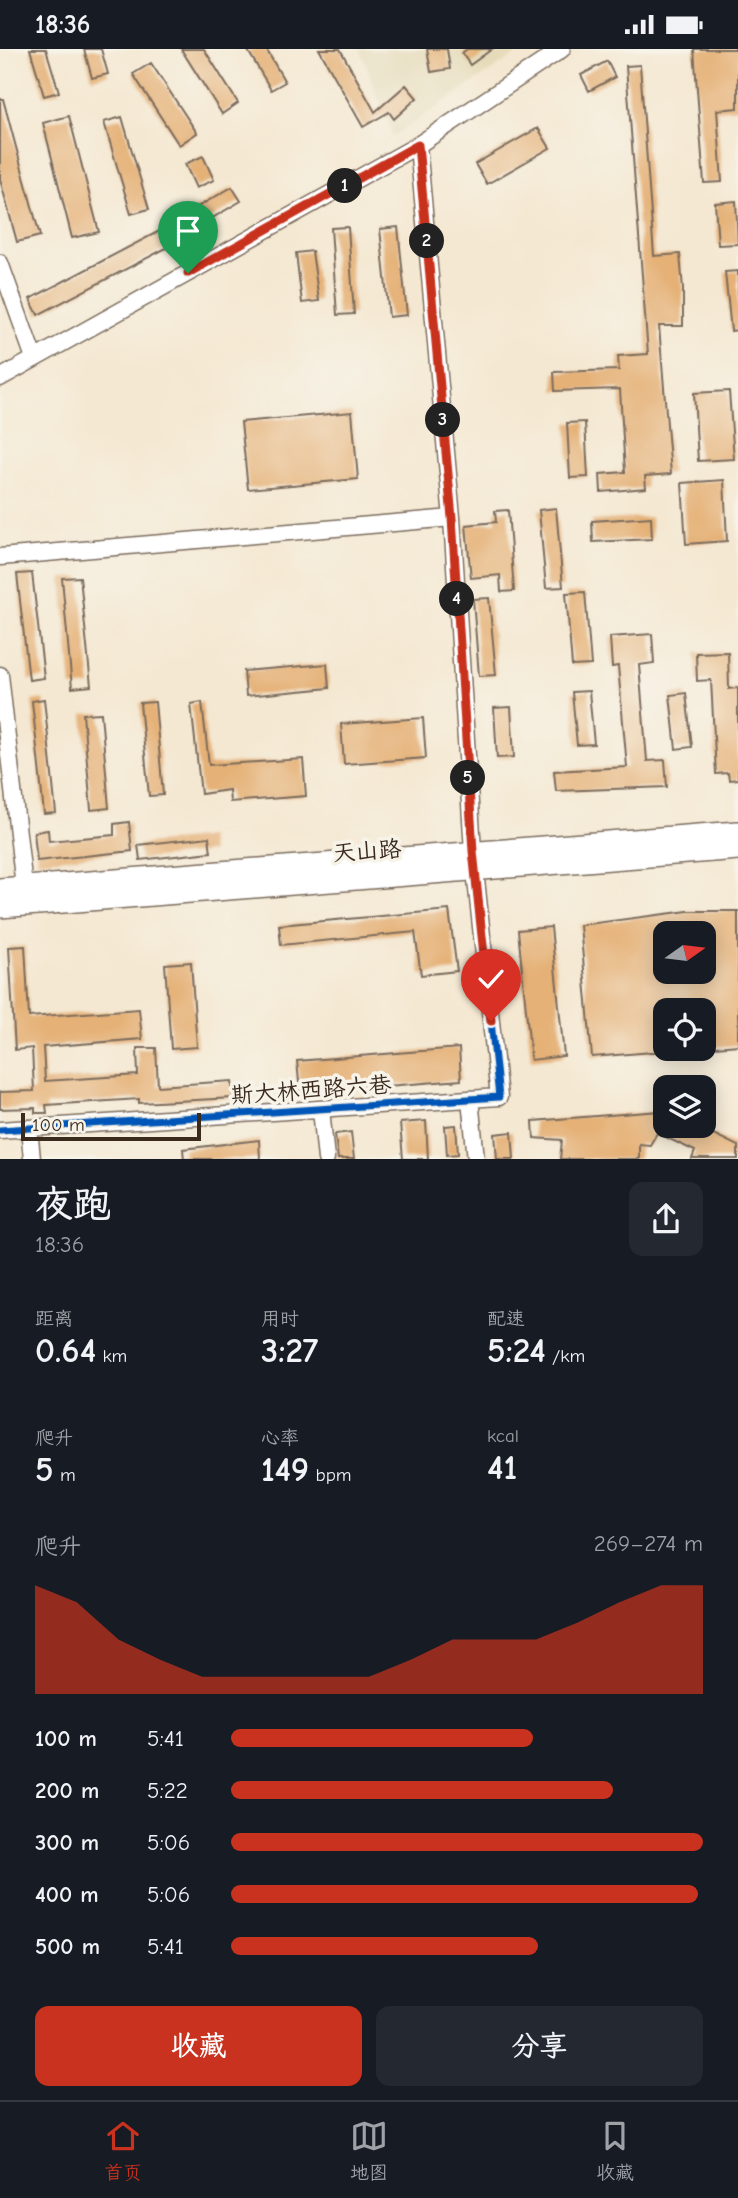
<!DOCTYPE html>
<html lang="zh">
<head>
<meta charset="utf-8">
<style>
	body { margin:0; font-family:"Comic Neue","LXGW WenKai TC",sans-serif; background:#242831; color:#f1f3f6; height:100vh; display:flex; flex-direction:column; font-size:26px; white-space:nowrap }
	* { box-sizing:border-box; margin:0 }
	p { font-size:23px; color:#9ea1a6 }
	.icon { flex:none; width:38px; height:38px; fill:none; stroke:currentColor; stroke-width:2; stroke-linecap:round; stroke-linejoin:round }
	.map { position:relative; height:1110px; overflow:hidden }
	.sheet { display:flex; flex-direction:column; background:#171b24; flex:1 }
	.sheet>* { flex:none }
	.needle { width:46px; rotate:76deg }
	.buttons { position:absolute; left:653px; top:872px; display:grid; gap:14px }
	.buttons a { display:grid; place-items:center; width:63px; height:63px; border-radius:14px; background:#171b24; box-shadow:0 4px 18px #0003; font-size:35px }
	.scale { position:absolute; left:21px; bottom:18px; width:180px; box-sizing:border-box; padding-left:7px; border:4px solid #3b2a1e; border-top:0; font-size:19px; line-height:24px; white-space:nowrap; color:#3b2a1e; -webkit-text-stroke:5px #f7f3e8; paint-order:stroke }
	.pin { position:absolute; display:grid; place-items:center; width:60px; height:60px; color:#fff; margin:-72px -30px; border-radius:50% 50% 50% 0; rotate:-45deg; box-shadow:0 0 7px #0007 }
	.pin .icon { rotate:45deg }
	.km { position:absolute; width:35px; height:35px; margin:-18px; border-radius:50%; background:#222; color:#fff; font-size:19px; line-height:35px; text-align:center }
	.round { display:grid; place-items:center; flex:none; width:74px; height:74px; border-radius:14px; background:#242831 }
	.head { display:flex; align-items:center; justify-content:space-between; height:119px; padding:0 35px }
	h1 { font-size:38px; font-weight:700; line-height:52px }
	.figures { display:grid; grid-template-columns:repeat(3,1fr); gap:10px; height:119px; padding:7px 35px }
	.figures div { display:grid; align-content:center }
	.figures b { font-size:35px; font-weight:700 }
	.figures small { font-size:19px; font-weight:400 }
	.figures p { font-size:19px }
	.chart { height:196px; padding:14px 35px }
	.chart p { display:flex; justify-content:space-between }
	.chart svg { width:100%; height:126px; margin-top:7px; fill:#c8321e; opacity:.7 }
	.primary-button { display:flex; gap:14px; margin-top:auto; padding:14px 35px }
	.primary-button a { flex:1; height:80px; border-radius:14px; background:#c8321e; color:#fff; font-size:28px; font-weight:700; line-height:80px; text-align:center }
	.primary-button a+a { background:#242831; color:#f1f3f6 }
	ul { padding:0 35px; list-style:none; font-size:23px }
	li { display:grid; grid-template-columns:112px 84px 1fr; align-items:center; height:52px }
	li i { height:18px; border-radius:9px; background:#c8321e }
	.status { display:flex; justify-content:space-between; align-items:center; height:49px; padding:0 35px; background:#171b24; direction:ltr }
	.status svg { height:19px; fill:currentColor }
	.tab-bar { display:flex; justify-content:space-around; align-items:center; height:98px; border-top:2px solid #363941; background:#171b24; font-size:19px; color:#9ea1a6 }
	.tab-bar a { display:grid; justify-items:center; gap:4px }
	.tab-bar .on { color:#c8321e }
	.map>svg:first-child { display:block }
	.built { fill:#e5dbba }
	.building { fill:#e5b177; fill-rule:evenodd }
	.lines { fill:none; stroke-linecap:round; stroke-linejoin:round }
	.minor-casing { stroke:#7c6c5d; stroke-width:19 }
	.major-casing { stroke:#7c6c5d; stroke-width:24 }
	.minor { stroke:#fff; stroke-width:16 }
	.major { stroke:#fff; stroke-width:21 }
	.cycleway-casing { stroke:#f7f3e8; stroke-width:11 }
	.cycleway { stroke:#0057b8; stroke-width:7 }
	.route-casing { stroke:#fff; stroke-width:14 }
	.route { stroke:#c8321e; stroke-width:9 }
	.labels { text-anchor:middle; dominant-baseline:central; stroke-width:7; stroke-linejoin:round; paint-order:stroke }
	.street-label { font-size:23px; fill:#3b2a1e; stroke:#f7f3e8 }
</style>
</head>
<body>
<div class="status"><b>18:36</b><svg viewBox="0 0 49 12"><path d="M0 12V9h3v3zM5 12V6h3v6zM10 12V3h3v9zM15 12V0h3v12zM26 1h20v11H26zM47 4h2v5h-2z"/></svg></div>
<div class="map">
<svg width="738" height="1110" viewBox="0 0 738 1110">
	<rect width="100%" height="100%" fill="#f7f3e8"/>
	<filter id="ink" filterUnits="userSpaceOnUse"><feTurbulence type="fractalNoise" baseFrequency=".0143" numOctaves="2"/><feDisplacementMap in="SourceGraphic" scale="14" xChannelSelector="R" yChannelSelector="G"/><feConvolveMatrix kernelMatrix="1 2 1 2 8 2 1 2 1" color-interpolation-filters="sRGB"/></filter>
	<filter id="wash" filterUnits="userSpaceOnUse"><feTurbulence type="fractalNoise" baseFrequency=".00686" numOctaves="4" result="noise"/><feDisplacementMap in="SourceGraphic" scale="28" xChannelSelector="R" yChannelSelector="G"/><feGaussianBlur stdDeviation="1.57" result="paint"/><feColorMatrix in="noise" values="0 0 0 0 0 0 0 0 0 0 0 0 0 0 0 0 0 1.4 0 .05"/><feComposite in="paint" operator="in"/></filter>
	<g filter="url(#wash)">
		<rect width="100%" height="100%" fill="#f4e8d2"/>
		<path class="built" d="M 360,0 L 524,0 L 393,87 Z"/>
		<g id="blocks">
			<path class="building" d="M 30,0 L 46,0 L 59,43 L 44,47 Z
				M 84,0 L 101,0 L 108,25 L 92,29 Z
				M 181,0 L 204,0 L 238,54 L 222,65 Z
				M 247,0 L 266,0 L 285,33 L 271,41 Z
				M 319,0 L 340,0 L 375,63 L 406,36 L 417,49 L 394,70 L 389,63 L 363,78 Z
				M 427,0 L 447,0 L 450,20 L 431,23 Z
				M 467,0 L 492,0 L 470,16 L 462,4 Z
				M 694,0 L 738,0 L 738,59 L 717,61 L 722,133 L 704,134 Z
				M 607,12 L 615,28 L 589,42 L 581,26 Z
				M 151,14 L 197,84 L 179,96 L 133,25 Z
				M 640,16 L 654,207 L 680,205 L 683,240 L 683,277 L 659,277 L 671,425 L 645,427 L 646,439 L 601,443 L 600,425 L 625,423 L 620,340 L 555,342 L 554,323 L 619,321 L 618,307 L 648,305 L 626,17 Z
				M 0,50 L 3,50 L 40,187 L 17,193 L 0,130 Z
				M 69,67 L 99,183 L 72,189 L 43,74 Z
				M 122,68 L 149,160 L 131,165 L 104,73 Z
				M 538,79 L 550,99 L 487,135 L 475,115 Z
				M 203,107 L 214,131 L 196,139 L 185,115 Z
				M 232,138 L 241,152 L 197,178 L 189,163 Z
				M 736,152 L 738,195 L 718,196 L 715,154 Z
				M 348,178 L 354,265 L 337,266 L 331,179 Z
				M 398,178 L 407,266 L 389,268 L 380,180 Z
				M 165,179 L 174,195 L 38,266 L 30,250 Z
				M 312,202 L 319,252 L 302,254 L 296,204 Z
				M 738,222 L 738,281 L 731,282 L 725,223 Z
				M 729,342 L 734,410 L 698,412 L 694,344 Z
				M 352,363 L 358,430 L 248,440 L 241,373 Z
				M 585,373 L 588,428 L 570,429 L 567,374 Z
				M 724,431 L 727,492 L 686,495 L 682,434 Z
				M 556,459 L 563,538 L 546,539 L 539,461 Z
				M 508,461 L 514,542 L 501,543 L 500,526 L 471,529 L 466,476 L 496,473 L 495,462 Z
				M 651,468 L 652,490 L 593,493 L 592,472 Z
				M 32,524 L 44,629 L 29,631 L 17,525 Z
				M 80,528 L 91,637 L 72,639 L 62,529 Z
				M 585,543 L 591,616 L 572,617 L 566,544 Z
				M 489,549 L 496,626 L 479,627 L 473,550 Z
				M 652,585 L 654,614 L 639,616 L 647,712 L 665,711 L 667,738 L 556,742 L 554,722 L 627,718 L 618,617 L 612,618 L 610,588 Z
				M 728,603 L 729,640 L 738,639 L 738,730 L 729,731 L 728,724 L 716,725 L 711,631 L 697,632 L 696,604 Z
				M 327,615 L 329,639 L 246,647 L 244,622 Z
				M 589,642 L 594,695 L 577,696 L 572,643 Z
				M 686,644 L 692,698 L 676,700 L 670,646 Z
				M 44,650 L 56,764 L 44,765 L 32,652 Z
				M 155,653 L 163,746 L 149,747 L 140,654 Z
				M 202,653 L 209,716 L 303,710 L 306,747 L 230,753 L 229,741 L 201,745 L 191,655 Z
				M 511,658 L 514,708 L 497,709 L 494,659 Z
				M 101,664 L 109,759 L 91,761 L 83,665 Z
				M 423,669 L 426,709 L 344,715 L 341,675 Z
				M 129,773 L 132,802 L 37,812 L 34,783 L 48,781 L 49,792 L 114,786 L 114,775 Z
				M 209,788 L 211,803 L 140,811 L 138,796 Z
				M 449,861 L 457,922 L 421,926 L 415,883 L 281,896 L 279,876 Z
				M 688,862 L 738,862 L 738,996 L 704,999 L 704,961 L 665,961 L 665,1002 L 592,1008 L 580,876 ZM 665,884 L 704,884 L 704,922 L 665,922 Z
				M 551,878 L 564,1007 L 531,1011 L 518,881 Z
				M 25,897 L 29,968 L 139,960 L 142,990 L 43,998 L 45,1032 L 138,1026 L 137,999 L 156,999 L 158,1037 L 232,1032 L 233,1049 L 139,1054 L 139,1050 L 46,1056 L 47,1064 L 35,1064 L 35,1059 L 0,1060 L 0,1043 L 34,1042 L 32,999 L 15,1001 L 9,898 Z
				M 191,913 L 197,998 L 171,1000 L 165,915 Z
				M 459,999 L 461,1031 L 300,1044 L 297,1012 Z
				M 660,1062 L 665,1076 L 695,1076 L 738,1097 L 738,1110 L 692,1110 L 695,1102 L 657,1084 L 650,1096 L 639,1095 L 639,1110 L 560,1110 L 562,1091 L 534,1089 L 533,1072 Z
				M 426,1072 L 428,1110 L 403,1110 L 400,1074 Z
				M 456,1076 L 458,1105 L 447,1106 L 445,1077 Z
				M 351,1083 L 354,1110 L 338,1110 L 335,1085 Z
				M 512,1083 L 514,1110 L 497,1110 L 495,1085 Z
				M 259,1091 L 260,1110 L 184,1110 L 183,1100 Z"/>
		</g>
	</g>
	<g filter="url(#ink)">
		<use href="#blocks" fill-opacity="0" stroke="#7c6c5d" stroke-width="2"/>
		<g class="lines">
			<defs>
				<path id="minor" d="M 0,214 L 34,309
					M 0,329 L 418,96 L 562,0
					M 0,508 L 452,469
					M 0,626 L 24,838
					M 470,1050 L 476,1110
					M 321,1060 L 326,1110
					M 29,1079 L 32,1110
					M 0,1081 L 499,1048 L 473,802 L 452,469 L 418,96"/>
				<path id="major" d="M 0,840 L 738,783
					M 0,858 L 738,800"/>
			</defs>
			<use href="#minor" class="minor-casing"/>
			<use href="#major" class="major-casing"/>
			<use href="#minor" class="minor"/>
			<use href="#major" class="major"/>
			<defs>
				<path id="cycleway" d="M 0,1081 L 499,1048 L 473,802 L 452,469 L 418,96"/>
			</defs>
			<use href="#cycleway" class="cycleway-casing"/>
			<use href="#cycleway" class="cycleway"/>
		</g>
	</g>
	<g class="lines" filter="url(#ink)">
		<defs>
			<path id="route" d="M 188,224 L 418,96 L 452,469 L 473,802 L 491,972"/>
		</defs>
		<use href="#route" class="route-casing"/>
		<use href="#route" class="route"/>
	</g>
	<g class="labels">
		<g class="street-label">
			<text transform="translate(367 802) rotate(-4)">天山路</text>
			<text transform="translate(311 1041) rotate(-4)">斯大林西路六巷</text>
		</g>
	</g>
</svg>
<div class="buttons">
<a><svg class="needle" viewBox="-14 -14 28 28"><path d="M0-13l5 13h-10z" fill="#e53935"/><path d="M0 13l5-13h-10z" fill="#9ea1a6"/></svg></a>
<a><svg class="icon" aria-label="locate" viewBox="0 0 24 24"><circle cx="12" cy="12" r="6"/><path d="M12 2v4M12 18v4M2 12h4M18 12h4"/></svg></a>
<a><svg class="icon" aria-label="layers" viewBox="0 0 24 24"><path d="M12 4l9 5-9 5-9-5zM3 14l9 5 9-5"/></svg></a>
</div>
<div class="scale">100 m</div>
<div class="pin" style="left:188px;top:224px;background:#1e9e55"><svg class="icon" aria-label="arrive" viewBox="0 0 24 24"><path d="M6 21V4h12l-3 4 3 4H6"/></svg></div>
<div class="pin" style="left:491px;top:972px;background:#d93025"><svg class="icon" aria-label="check" viewBox="0 0 24 24"><path d="M5 12l5 5 9-10"/></svg></div>
<b class="km" style="left:345px;top:137px">1</b>
<b class="km" style="left:427px;top:192px">2</b>
<b class="km" style="left:443px;top:371px">3</b>
<b class="km" style="left:457px;top:550px">4</b>
<b class="km" style="left:468px;top:729px">5</b>
</div>
<section class="sheet">
<div class="head"><div><h1>夜跑</h1><p>18:36</p></div><a class="round"><svg class="icon" aria-label="share" viewBox="0 0 24 24"><path d="M12 15V3M7 8l5-5 5 5M5 13v7h14v-7"/></svg></a></div>
<div class="figures">
<div><p>距离</p><b>0.64<small> km</small></b></div>
<div><p>用时</p><b>3:27</b></div>
<div><p>配速</p><b>5:24<small> /km</small></b></div>
</div>
<div class="figures">
<div><p>爬升</p><b>5<small> m</small></b></div>
<div><p>心率</p><b>149<small> bpm</small></b></div>
<div><p>kcal</p><b>41</b></div>
</div>
<div class="chart"><p><span>爬升</span>269–274 m</p>
<svg viewBox="0 0 160 44" preserveAspectRatio="none"><path d="M0 44V6L10 12L20 25L30 32L40 38L50 38L60 38L70 38L80 38L90 32L100 25L110 25L120 25L130 19L140 12L150 6L160 6V44z"/></svg>
</div>
<ul>
<li><b>100 m</b>5:41<i style="width:64%"></i></li>
<li><b>200 m</b>5:22<i style="width:81%"></i></li>
<li><b>300 m</b>5:06<i style="width:100%"></i></li>
<li><b>400 m</b>5:06<i style="width:99%"></i></li>
<li><b>500 m</b>5:41<i style="width:65%"></i></li>
</ul>
<div class="primary-button"><a>收藏</a><a>分享</a></div>
</section>
<nav class="tab-bar">
<a class="on"><svg class="icon" aria-label="home" viewBox="0 0 24 24"><path d="M3 11l9-7 9 7M6 9v11h12V9"/></svg>首页</a>
<a><svg class="icon" aria-label="map" viewBox="0 0 24 24"><path d="M3 6l6-2 6 2 6-2v14l-6 2-6-2-6 2zM9 4v14M15 6v14"/></svg>地图</a>
<a><svg class="icon" aria-label="saved" viewBox="0 0 24 24"><path d="M7 4h10v16l-5-4-5 4z"/></svg>收藏</a>
</nav>
</body>
</html>
